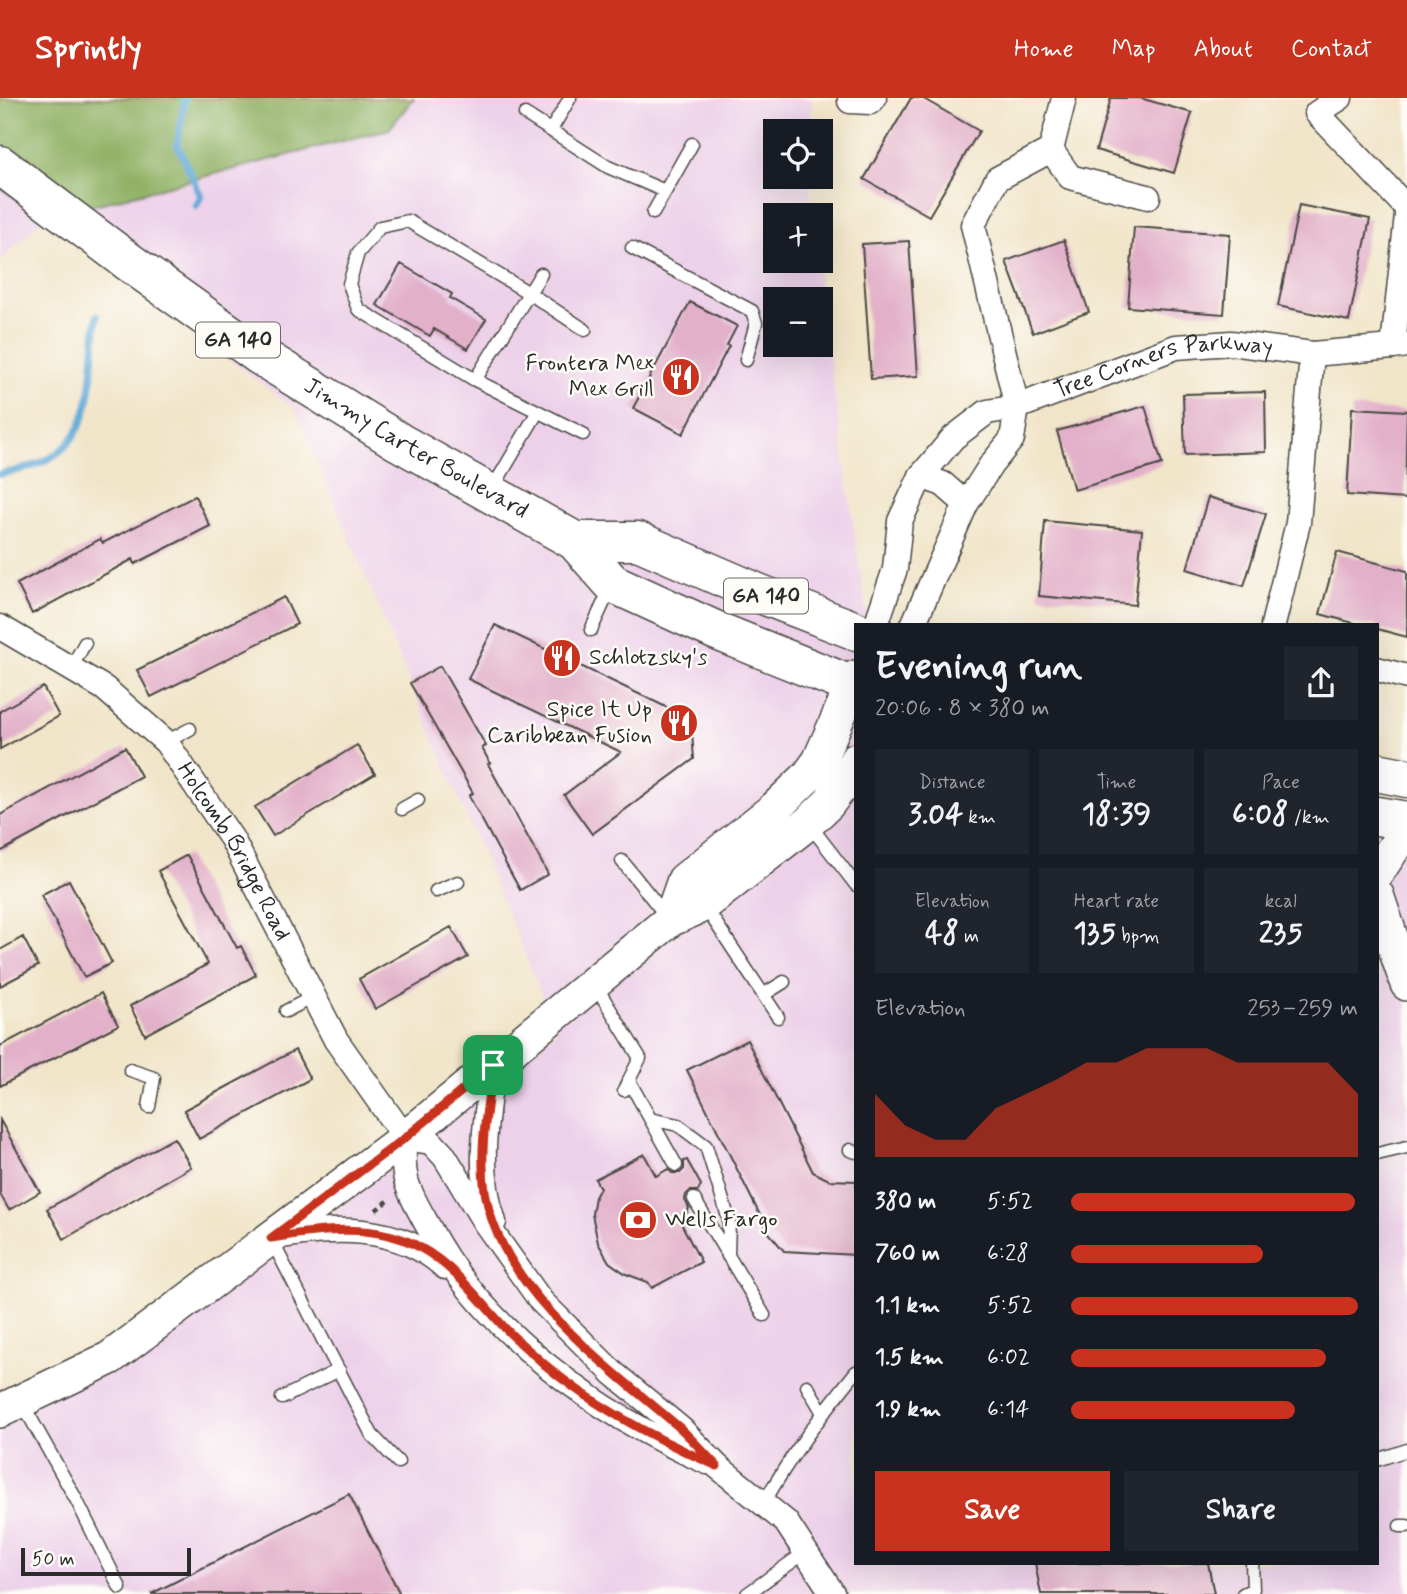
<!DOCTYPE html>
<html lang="en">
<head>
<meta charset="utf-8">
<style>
	body { margin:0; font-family:Mynerve,sans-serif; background:#20242c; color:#f1f3f6; height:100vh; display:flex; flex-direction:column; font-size:26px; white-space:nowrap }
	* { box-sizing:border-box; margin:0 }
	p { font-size:23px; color:#9ea1a6 }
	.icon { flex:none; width:38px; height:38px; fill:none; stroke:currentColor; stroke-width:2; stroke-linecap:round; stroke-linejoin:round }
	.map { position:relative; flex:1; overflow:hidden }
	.side { position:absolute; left:854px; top:525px; width:525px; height:942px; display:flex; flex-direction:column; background:#171b24; border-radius:0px; box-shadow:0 7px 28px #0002 }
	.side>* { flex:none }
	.buttons { position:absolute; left:763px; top:21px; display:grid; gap:14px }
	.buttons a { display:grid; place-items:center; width:70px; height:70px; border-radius:0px; background:#171b24; box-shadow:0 7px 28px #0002; font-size:35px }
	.scale { position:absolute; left:21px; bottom:18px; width:170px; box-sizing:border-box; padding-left:7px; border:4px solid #2b2b2b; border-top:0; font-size:19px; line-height:24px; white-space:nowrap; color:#2b2b2b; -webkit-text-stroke:5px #fdfcf7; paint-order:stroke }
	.pin { position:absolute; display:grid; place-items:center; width:60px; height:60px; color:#fff; margin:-30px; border-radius:14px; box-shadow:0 4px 10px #0006 }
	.round { display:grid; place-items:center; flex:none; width:74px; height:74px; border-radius:0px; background:#20242c }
	.overview { display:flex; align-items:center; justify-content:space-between; height:119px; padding:0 21px }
	h1 { font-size:38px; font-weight:700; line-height:52px }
	.metrics { display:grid; grid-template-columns:repeat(3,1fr); gap:10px; height:119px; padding:7px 21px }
	.metrics div { display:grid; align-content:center; border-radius:0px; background:#20242c; text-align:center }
	.metrics b { font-size:30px; font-weight:700 }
	.metrics small { font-size:19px; font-weight:400 }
	.metrics p { font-size:19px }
	.chart { height:196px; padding:14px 21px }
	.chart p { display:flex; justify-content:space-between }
	.chart svg { width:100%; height:126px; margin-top:7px; fill:#c8321e; opacity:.7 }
	.button { display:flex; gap:14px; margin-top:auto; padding:14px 21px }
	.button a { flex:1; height:80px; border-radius:0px; background:#c8321e; color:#fff; font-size:28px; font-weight:700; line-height:80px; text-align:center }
	.button a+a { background:#20242c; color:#f1f3f6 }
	ul { padding:0 21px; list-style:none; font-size:23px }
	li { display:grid; grid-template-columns:112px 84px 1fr; align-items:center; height:52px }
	li i { height:18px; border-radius:9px; background:#c8321e }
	header { display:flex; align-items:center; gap:42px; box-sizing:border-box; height:98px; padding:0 35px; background:#c8321e; color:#fff }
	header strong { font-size:33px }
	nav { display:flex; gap:38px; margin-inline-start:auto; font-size:24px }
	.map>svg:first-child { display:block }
	.built { fill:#edd1e9; fill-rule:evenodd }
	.forest { fill:#91b266; stroke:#5e6e48; stroke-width:2 }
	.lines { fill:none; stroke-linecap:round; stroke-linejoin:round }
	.stream { stroke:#5fa8d6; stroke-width:7 }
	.building { fill:#e2b0c9 }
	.lane-casing { stroke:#494743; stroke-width:15 }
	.street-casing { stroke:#494743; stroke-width:27 }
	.secondary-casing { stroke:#494743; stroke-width:36 }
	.primary-casing { stroke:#494743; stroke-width:41 }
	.path { stroke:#494743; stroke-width:4.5; stroke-dasharray:5 5; stroke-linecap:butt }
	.lane { stroke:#fff; stroke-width:12 }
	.street { stroke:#fff; stroke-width:24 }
	.secondary { stroke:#fff; stroke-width:33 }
	.primary { stroke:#fff; stroke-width:38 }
	.route-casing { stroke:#fff; stroke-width:14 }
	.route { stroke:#c8321e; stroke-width:9 }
	.labels { text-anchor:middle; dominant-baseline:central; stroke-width:5; stroke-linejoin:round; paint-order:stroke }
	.shield { fill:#fdfcf7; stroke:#6a6a68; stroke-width:2 }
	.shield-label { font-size:21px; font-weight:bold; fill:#2b2b2b }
	.poi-label { font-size:23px; fill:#2b2b2b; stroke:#fdfcf7; text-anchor:end }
	.street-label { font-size:23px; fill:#2b2b2b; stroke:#fdfcf7 }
</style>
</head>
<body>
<header>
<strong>Sprintly</strong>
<nav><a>Home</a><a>Map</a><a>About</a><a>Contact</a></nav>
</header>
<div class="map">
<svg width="1407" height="1496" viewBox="0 0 1407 1496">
	<rect width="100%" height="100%" fill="#fdfcf7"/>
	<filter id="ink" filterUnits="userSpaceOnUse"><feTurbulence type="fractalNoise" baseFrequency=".0143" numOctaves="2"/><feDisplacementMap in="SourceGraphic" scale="14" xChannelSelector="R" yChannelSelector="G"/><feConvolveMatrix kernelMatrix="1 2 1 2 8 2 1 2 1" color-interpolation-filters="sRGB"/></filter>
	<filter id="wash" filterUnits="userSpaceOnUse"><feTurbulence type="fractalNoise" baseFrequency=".00686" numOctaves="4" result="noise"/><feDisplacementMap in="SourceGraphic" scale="28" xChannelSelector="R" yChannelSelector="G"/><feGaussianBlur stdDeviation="1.57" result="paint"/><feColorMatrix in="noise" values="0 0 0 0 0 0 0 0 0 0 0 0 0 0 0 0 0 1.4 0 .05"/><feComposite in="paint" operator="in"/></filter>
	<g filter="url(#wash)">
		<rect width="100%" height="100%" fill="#f1e5c9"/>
		<path class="built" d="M 414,0 L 812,0 L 811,33 L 775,33 L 775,79 L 810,79 L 809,117 L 775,117 L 775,163 L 816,163 L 868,527 L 856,527 L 856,1465 L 1377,1465 L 1377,718 L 1407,722 L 1407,1496 L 0,1496 L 0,1315 L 121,1267 L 326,1120 L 557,933 L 295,311 L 43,121 L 0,163 L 0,89 L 389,31 ZM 775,201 L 821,201 L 821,247 L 775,247 Z"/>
		<path class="forest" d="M 0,0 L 414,0 L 389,31 L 44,120 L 0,89 Z"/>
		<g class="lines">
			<path class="stream" d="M 185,0 L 177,46 L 201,98 L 196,108
				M 0,376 C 100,360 88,300 97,218"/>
		</g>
		<g id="blocks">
			<path class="building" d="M 911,0 L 922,0 L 979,33 L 929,118 L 864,81 Z
				M 1111,0 L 1140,0 L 1192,15 L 1174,75 L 1096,52 Z
				M 1299,107 L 1370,121 L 1349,223 L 1278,208 Z
				M 1134,129 L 1230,136 L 1224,216 L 1128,209 Z
				M 1064,142 L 1089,214 L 1033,235 L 1006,163 Z
				M 909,143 L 918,278 L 871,281 L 862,146 Z
				M 401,166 L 452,196 L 450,200 L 486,221 L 468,251 L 434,231 L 430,238 L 377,207 Z
				M 690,204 L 737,228 L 727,247 L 729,248 L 683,336 L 633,310 Z
				M 1265,294 L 1266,354 L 1185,357 L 1183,296 Z
				M 1145,308 L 1162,366 L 1074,392 L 1057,333 Z
				M 1352,310 L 1407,313 L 1405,401 L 1347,397 Z
				M 195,398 L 210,428 L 135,466 L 133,461 L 32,516 L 17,486 L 100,441 L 103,445 Z
				M 1208,399 L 1266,416 L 1244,488 L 1187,471 Z
				M 1045,423 L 1142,432 L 1135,507 L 1039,498 Z
				M 1337,454 L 1407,473 L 1407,539 L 1377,531 L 1377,527 L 1361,527 L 1320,516 Z
				M 284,499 L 297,526 L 151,599 L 137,572 Z
				M 495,527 L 691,621 L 694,661 L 592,736 L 564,697 L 621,654 L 468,581 Z
				M 440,568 L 486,648 L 482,650 L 490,665 L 488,666 L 548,776 L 520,792 L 469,698 L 473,695 L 410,585 Z
				M 43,589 L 59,618 L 0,651 L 0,613 Z
				M 357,647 L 375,676 L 273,738 L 255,709 Z
				M 125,649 L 141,678 L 0,754 L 0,717 Z
				M 187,757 L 237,850 L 241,848 L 256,877 L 145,937 L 130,908 L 208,866 L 158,773 Z
				M 69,782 L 112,865 L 84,879 L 41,797 Z
				M 451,829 L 468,859 L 375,911 L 359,881 Z
				M 23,839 L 38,868 L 0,888 L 0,852 Z
				M 101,895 L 118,927 L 0,988 L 0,948 Z
				M 747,942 L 813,1074 L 829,1082 L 856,1083 L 856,1157 L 784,1153 L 769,1135 L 687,972 Z
				M 295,952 L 310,981 L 199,1041 L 184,1012 Z
				M 0,1022 L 40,1094 L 9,1112 L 0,1096 Z
				M 174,1040 L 191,1069 L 64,1141 L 47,1111 Z
				M 644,1056 L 656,1078 L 668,1071 L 672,1075 L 680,1075 L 684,1071 L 684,1063 L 687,1062 L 701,1087 L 698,1093 L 690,1093 L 686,1097 L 685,1102 L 689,1110 L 682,1127 L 701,1164 L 652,1190 L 648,1184 L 626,1176 L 609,1164 L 598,1145 L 592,1116 L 595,1099 L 600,1090 L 595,1081 Z
				M 349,1396 L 400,1496 L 151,1496 Z
				M 1035,1465 L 1208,1465 L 1214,1496 L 1041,1496 Z"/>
		</g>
	</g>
	<g filter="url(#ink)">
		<use href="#blocks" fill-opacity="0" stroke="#494743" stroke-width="2"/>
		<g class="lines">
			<defs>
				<path id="lane" d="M 525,16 L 608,69 L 665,93
					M 551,32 L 570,0
					M 653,115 L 692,46
					M 632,150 L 752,213 L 756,225 L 746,262
					M 475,282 L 541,176
					M 583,336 L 475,282 L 358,211 L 349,186 L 358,155 L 380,129 L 408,123 L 529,195 L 585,232
					M 491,393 L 537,315
					M 591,532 L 612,487
					M 71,570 L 85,545
					M 166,644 L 190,631
					M 402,711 L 418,702
					M 809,726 L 856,787
					M 622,763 L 667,819
					M 436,793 L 458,784
					M 704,807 L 778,919
					M 594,885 L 640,960 L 624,992
					M 763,897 L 784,884
					M 286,913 L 313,899
					M 130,972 L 154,980 L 149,1009
					M 629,983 L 676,1067
					M 650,1021 L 678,1027 L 706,1048 L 729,1122 L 728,1158
					M 850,1052 L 856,1054
					M 1377,1056 L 1407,1049
					M 694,1101 L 764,1217
					M 271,1141 L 372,1337 L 398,1364
					M 807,1288 L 823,1315
					M 282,1300 L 339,1272
					M 21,1303 L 77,1403 L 120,1490
					M 1377,1362 L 1407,1352
					M 764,1405 C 790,1358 822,1316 856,1274
					M 1400,1428 L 1407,1428
					M 747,1496 L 807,1453
					M 1243,1496 L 1253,1491 L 1252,1465"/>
				<g id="street">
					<path d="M 850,0 L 850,3 L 870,4 L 874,0"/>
					<path d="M 1340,0 L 1317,15 L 1407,110"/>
					<path d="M 1051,52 L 1070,79 L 1148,99"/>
					<path d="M 1407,117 L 1393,249 L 1407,247"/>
					<path d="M 921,378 L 943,386 L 966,406"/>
					<path id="s1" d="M 876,527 L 895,471 L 900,423 L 921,378 L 953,340 L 987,314 L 1017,309 L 1176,249 L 1231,245 L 1312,256 L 1393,249"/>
					<path d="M 913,527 L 966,406 L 991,367 L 1012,341 L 1017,309 L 973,127 L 997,81 L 1051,52 L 1064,0"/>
					<path d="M 1273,527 L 1298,425 L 1312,256"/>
					<path id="s2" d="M 0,529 L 104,590 L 166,644 L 232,741 L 336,942 L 405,1040"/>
					<path d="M 1377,571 L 1407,579"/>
					<path d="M 493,967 C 486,1021 476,1072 494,1124"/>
					<path d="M 405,1040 L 431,1044 L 445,1059 L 484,1123 L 541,1203 L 613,1275 L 682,1332 L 717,1368 L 786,1424 L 833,1496"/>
					<path d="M 405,1040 C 400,1083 409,1093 429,1130 C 484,1235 600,1317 707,1364"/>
					<path d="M 275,1139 C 334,1129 398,1126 445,1169"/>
				</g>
				<path id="secondary" d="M 1377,775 L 1395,748 L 1407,739
					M 1377,797 L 1407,886
					M 670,822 L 684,782 L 775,710 L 808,678 L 819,663 L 856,579
					M 0,1313 L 110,1260 L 405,1040 L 670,822 L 704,807 L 808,725 L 828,706 L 843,686 L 856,662"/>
				<g id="primary">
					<path id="s3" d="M 0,67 L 129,164 L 259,257 L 399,344 L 575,443 L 612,485 L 717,533 L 856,589"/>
					<path d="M 575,443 L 638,443 L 758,495 L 856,533"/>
					<path d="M 1377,674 L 1407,680"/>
					<path d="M 843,686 L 856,676"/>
					<path d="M 1377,718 L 1407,723"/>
				</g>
			</defs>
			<use href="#lane" class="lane-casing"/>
			<use href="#street" class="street-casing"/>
			<use href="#secondary" class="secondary-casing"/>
			<use href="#primary" class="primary-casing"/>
			<path class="path" d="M 376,1112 L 391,1101"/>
			<use href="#lane" class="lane"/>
			<use href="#street" class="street"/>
			<use href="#secondary" class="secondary"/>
			<use href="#primary" class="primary"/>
		</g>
	</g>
	<g class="lines" filter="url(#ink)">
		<defs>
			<path id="route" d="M 493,967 C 487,1011 478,1055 486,1099 C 504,1195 610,1270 680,1330 C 693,1342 705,1356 717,1368 C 660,1343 592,1307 544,1266 C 531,1254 517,1243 505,1230 C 480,1203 454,1168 421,1150 C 377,1124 318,1132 271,1140 L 405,1040 Z"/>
		</defs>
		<use href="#route" class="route-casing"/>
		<use href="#route" class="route"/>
	</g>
	<defs>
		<symbol id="restaurant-disc" viewBox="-11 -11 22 22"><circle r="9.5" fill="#c8321e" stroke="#fdfcf7"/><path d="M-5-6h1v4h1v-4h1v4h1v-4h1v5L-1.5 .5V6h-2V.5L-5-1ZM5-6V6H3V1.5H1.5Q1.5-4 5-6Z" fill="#fff"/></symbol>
		<symbol id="bank-disc" viewBox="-11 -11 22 22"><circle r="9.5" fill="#c8321e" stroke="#fdfcf7"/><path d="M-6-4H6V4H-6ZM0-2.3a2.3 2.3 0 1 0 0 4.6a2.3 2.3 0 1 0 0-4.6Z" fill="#fff"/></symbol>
	</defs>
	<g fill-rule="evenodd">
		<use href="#restaurant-disc" x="659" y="257" width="44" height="44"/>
		<use href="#restaurant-disc" x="540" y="538" width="44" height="44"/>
		<use href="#restaurant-disc" x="657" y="603" width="44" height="44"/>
		<use href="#bank-disc" x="616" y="1100" width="44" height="44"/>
	</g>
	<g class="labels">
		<g class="shield">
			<rect x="196" y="224.5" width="84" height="35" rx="5"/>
			<rect x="724" y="480.5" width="84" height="35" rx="5"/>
		</g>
		<g class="shield-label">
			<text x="238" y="242">GA 140</text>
			<text x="766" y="498">GA 140</text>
		</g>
		<g class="poi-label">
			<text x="654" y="266">Frontera Mex<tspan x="654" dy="26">Mex Grill</tspan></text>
			<text x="589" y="560" text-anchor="start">Schlotzsky's</text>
			<text x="652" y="612">Spice It Up<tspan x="652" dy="26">Caribbean Fusion</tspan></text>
			<text x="665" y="1122" text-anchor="start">Wells Fargo</text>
		</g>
		<g class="street-label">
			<text stroke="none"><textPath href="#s1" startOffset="434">Tree Corners Parkway</textPath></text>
			<text stroke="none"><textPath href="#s3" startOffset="504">Jimmy Carter Boulevard</textPath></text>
			<text stroke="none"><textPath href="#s2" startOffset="332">Holcomb Bridge Road</textPath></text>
		</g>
	</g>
</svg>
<div class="buttons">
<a><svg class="icon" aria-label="locate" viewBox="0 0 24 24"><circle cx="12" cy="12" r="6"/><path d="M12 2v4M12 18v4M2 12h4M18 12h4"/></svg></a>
<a>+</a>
<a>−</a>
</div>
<div class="scale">50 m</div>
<div class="pin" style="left:493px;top:967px;background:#1e9e55"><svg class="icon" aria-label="arrive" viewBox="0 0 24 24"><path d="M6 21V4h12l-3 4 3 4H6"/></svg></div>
<section class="side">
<div class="overview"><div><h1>Evening run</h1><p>20:06 · 8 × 380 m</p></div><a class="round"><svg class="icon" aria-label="share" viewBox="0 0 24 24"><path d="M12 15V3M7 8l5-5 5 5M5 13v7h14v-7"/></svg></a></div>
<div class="metrics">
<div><p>Distance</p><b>3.04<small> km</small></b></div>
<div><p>Time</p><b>18:39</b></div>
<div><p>Pace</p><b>6:08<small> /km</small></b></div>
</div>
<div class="metrics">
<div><p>Elevation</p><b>48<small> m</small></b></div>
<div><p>Heart rate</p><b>135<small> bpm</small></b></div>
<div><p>kcal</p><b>235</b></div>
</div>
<div class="chart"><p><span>Elevation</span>253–259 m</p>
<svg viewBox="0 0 160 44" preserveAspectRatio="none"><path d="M0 44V22L10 33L20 38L30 38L40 27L50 22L60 17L70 11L80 11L90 6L100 6L110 6L120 11L130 11L140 11L150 11L160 22V44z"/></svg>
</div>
<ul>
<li><b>380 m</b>5:52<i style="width:99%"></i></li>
<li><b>760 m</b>6:28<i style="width:67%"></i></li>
<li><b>1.1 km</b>5:52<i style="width:100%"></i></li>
<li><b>1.5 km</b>6:02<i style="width:89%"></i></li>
<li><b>1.9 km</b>6:14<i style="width:78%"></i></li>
</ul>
<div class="button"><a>Save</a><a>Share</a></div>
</section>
</div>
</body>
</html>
